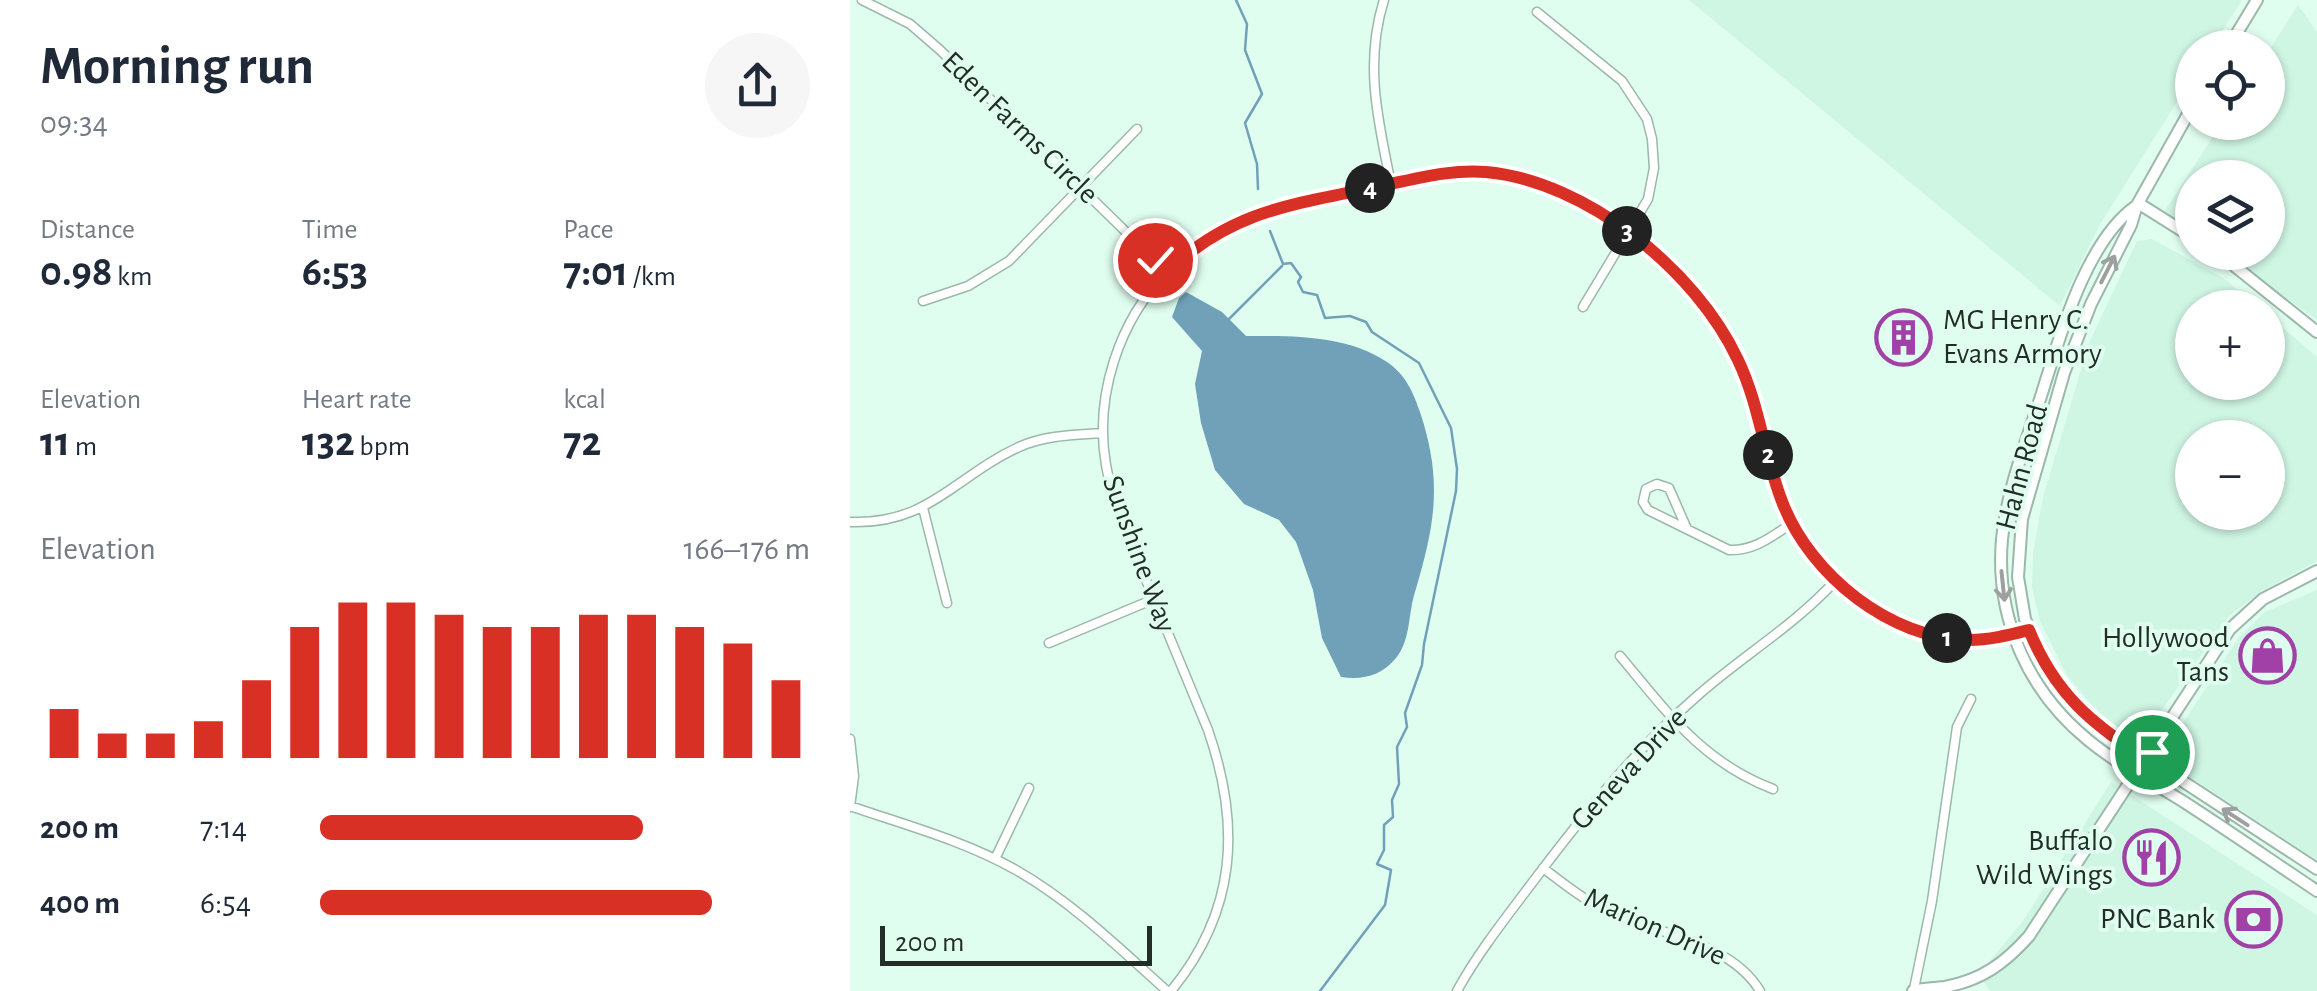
<!DOCTYPE html>
<html lang="en">
<head>
<meta charset="utf-8">
<style>
	body { margin:0; font-family:"Alegreya Sans",sans-serif; background:#f6f6f7; color:#1f2937; height:100vh; display:flex; flex-direction:column; font-size:38px; white-space:nowrap }
	* { box-sizing:border-box; margin:0 }
	p { font-size:32px; color:#747a83 }
	.icon { flex:none; width:55px; height:55px; fill:none; stroke:currentColor; stroke-width:2; stroke-linecap:round; stroke-linejoin:round }
	.map { position:relative; flex:1; overflow:hidden }
	.side { display:flex; flex-direction:column; background:#fff; width:850px }
	.side>* { flex:none }
	.fabs { position:absolute; left:1325px; top:30px; display:grid; gap:20px }
	.fabs a { display:grid; place-items:center; width:110px; height:110px; border-radius:50%; background:#fff; box-shadow:0 2px 8px #0004; font-size:50px }
	.scale { position:absolute; left:30px; bottom:25px; width:272px; box-sizing:border-box; padding-left:10px; border:5px solid #222d28; border-top:0; font-size:28px; line-height:35px; white-space:nowrap; color:#222d28; -webkit-text-stroke:8px #e0fef0; paint-order:stroke }
	.pin { position:absolute; display:grid; place-items:center; width:85px; height:85px; color:#fff; margin:-42px; border:5px solid #fff; border-radius:50%; box-shadow:0 2px 10px #0007 }
	.km { position:absolute; width:50px; height:50px; margin:-25px; border-radius:50%; background:#222; color:#fff; font-size:28px; line-height:50px; text-align:center }
	.round { display:grid; place-items:center; flex:none; width:105px; height:105px; border-radius:52px; background:#f6f6f7 }
	.headline { display:flex; align-items:center; justify-content:space-between; height:170px; padding:0 40px }
	h1 { font-size:55px; font-weight:600; line-height:75px }
	.metrics { display:grid; grid-template-columns:repeat(3,1fr); gap:15px; height:170px; padding:10px 40px }
	.metrics div { display:grid; align-content:center }
	.metrics b { font-size:42px; font-weight:600 }
	.metrics small { font-size:28px; font-weight:400 }
	.metrics p { font-size:28px }
	.chart { height:280px; padding:20px 40px }
	.chart p { display:flex; justify-content:space-between }
	.chart svg { width:100%; height:180px; margin-top:10px; stroke:#d93025; stroke-width:6 }
	ul { padding:0 40px; list-style:none; font-size:32px }
	li { display:grid; grid-template-columns:160px 120px 1fr; align-items:center; height:75px }
	li i { height:25px; border-radius:12px; background:#d93025 }
	main { display:flex; flex:1; min-height:0 }
	.map>svg:first-child { display:block }
	.built { fill:#cff5e3; fill-rule:evenodd }
	.water { fill:#70a1b9 }
	.lines { fill:none; stroke-linecap:round; stroke-linejoin:round }
	.stream { stroke:#70a1b9; stroke-width:2.5 }
	.street-casing { stroke:#9bb8aa; stroke-width:11 }
	.secondary-casing { stroke:#9bb8aa; stroke-width:14 }
	.street { stroke:#fff; stroke-width:8 }
	.secondary { stroke:#fff; stroke-width:10 }
	.oneway { stroke:#9ca09e }
	.route-casing { stroke:#fff; stroke-width:20 }
	.route { stroke:#d93025; stroke-width:12 }
	.labels { text-anchor:middle; dominant-baseline:central; stroke-width:8; stroke-linejoin:round; paint-order:stroke }
	.street-label { font-size:30px; fill:#222d28; stroke:#e0fef0 }
	.poi-label { font-size:30px; fill:#222d28; stroke:#e0fef0; text-anchor:end }
</style>
</head>
<body>
<main>
<section class="side">
<div class="headline"><div><h1>Morning run</h1><p>09:34</p></div><a class="round"><svg class="icon" aria-label="share" viewBox="0 0 24 24"><path d="M12 15V3M7 8l5-5 5 5M5 13v7h14v-7"/></svg></a></div>
<div class="metrics">
<div><p>Distance</p><b>0.98<small> km</small></b></div>
<div><p>Time</p><b>6:53</b></div>
<div><p>Pace</p><b>7:01<small> /km</small></b></div>
</div>
<div class="metrics">
<div><p>Elevation</p><b>11<small> m</small></b></div>
<div><p>Heart rate</p><b>132<small> bpm</small></b></div>
<div><p>kcal</p><b>72</b></div>
</div>
<div class="chart"><p><span>Elevation</span>166–176 m</p>
<svg viewBox="0 0 160 44" preserveAspectRatio="none"><path d="M5 44V32M15 44V38M25 44V38M35 44V35M45 44V25M55 44V12M65 44V6M75 44V6M85 44V9M95 44V12M105 44V12M115 44V9M125 44V9M135 44V12M145 44V16M155 44V25"/></svg>
</div>
<ul>
<li><b>200 m</b>7:14<i style="width:66%"></i></li>
<li><b>400 m</b>6:54<i style="width:80%"></i></li>
</ul>
</section>
<div class="map">
<svg width="1467" height="991" viewBox="0 0 1467 991">
	<rect width="100%" height="100%" fill="#e0fef0"/>
	<path class="built" d="M 839,0 L 1392,0 L 1362,47 L 1342,48 L 1342,78 L 1249,226 L 1210,306 Z
		M 1448,5 L 1467,32 L 1467,320 L 1374,253 L 1418,252 L 1418,178 L 1342,178 L 1342,232 L 1314,212 L 1372,123 L 1418,122 L 1418,52 Z
		M 1302,239 L 1375,279 L 1408,307 L 1342,308 L 1342,382 L 1418,382 L 1418,315 L 1467,357 L 1467,561 L 1412,591 L 1379,616 L 1286,746 L 1242,705 L 1216,674 L 1190,621 L 1182,588 L 1183,553 L 1193,497 L 1239,343 L 1287,241 ZM 1342,438 L 1418,438 L 1418,512 L 1342,512 Z
		M 1467,590 L 1467,860 L 1314,760 L 1313,754 L 1389,637 L 1415,612 Z
		M 1261,782 L 1467,915 L 1467,991 L 1140,991 L 1129,974 L 1173,921 Z"/>
	<path class="water" d="M 336,292 L 372,312 L 396,336 C 443,336 497,335 537,362 C 556,375 563,392 570,412 C 593,481 585,525 565,592 C 558,613 561,640 546,658 C 531,676 513,680 491,677 L 472,638 L 463,590 L 446,542 L 429,520 L 394,504 L 365,470 L 351,423 L 345,384 L 352,351 L 322,317 L 329,298 Z"/>
	<g class="lines">
		<path class="stream" d="M 386,0 L 397,24 L 395,50 L 412,94 L 395,123 L 407,164 L 408,189
			M 420,231 L 433,264 L 441,263 L 451,277 L 448,282 L 453,292 L 467,295 L 475,318 L 500,316 L 516,322 L 522,332 L 569,363 L 601,428 L 607,469 L 606,491 L 574,644 L 572,665 L 555,713 L 557,727 L 547,747 L 549,784 L 542,800 L 543,817 L 534,825 L 534,850 L 527,864 L 541,870 L 535,905 L 470,991
			M 377,321 L 432,266"/>
		<defs>
			<path id="street" d="M 12,0 L 60,24 L 90,50 L 317,272
				M 534,0 C 514,63 528,121 541,184
				M 687,12 L 772,81 L 797,119 L 802,139 L 804,168 L 798,199 L 733,307
				M 73,301 L 118,286 L 159,261 L 287,129
				M 73,508 L 97,603
				M 0,522 C 79,525 105,476 169,447 C 196,435 224,435 253,433
				M 837,529 L 819,488 L 807,484 L 796,489 L 793,502 L 798,510 L 879,550 C 904,551 921,537 941,524
				M 199,643 L 304,599
				M 770,656 C 817,712 852,762 923,789
				M 0,739 L 4,776 L 0,807
				M 0,806 C 55,825 115,841 166,870 C 222,902 269,948 317,991
				M 145,859 L 179,788
				M 693,868 C 714,884 735,901 759,912 C 808,934 881,942 910,991
				M 1064,989 L 1082,901 L 1107,727 L 1121,699
				M 321,991 C 387,911 391,825 358,730 C 337,680 317,630 296,580 C 281,542 263,505 256,465 C 244,396 269,320 318,271 C 375,213 449,203 525,187 C 562,180 599,169 637,172 C 738,182 846,270 888,360 C 910,407 914,459 934,507 C 961,574 1033,632 1107,639 C 1131,642 1155,636 1179,630
				M 607,991 C 629,951 658,915 685,879 C 735,813 784,751 846,697 C 892,656 944,626 986,580"/>
			<path id="secondary" d="M 1378,48 L 1407,0
				M 1342,107 L 1287,205 L 1281,225 L 1241,304 L 1214,373 L 1172,519 L 1168,577 L 1175,619 L 1200,674 L 1242,722 L 1467,869
				M 1288,203 L 1342,237
				M 1286,206 C 1236,241 1210,336 1192,393 C 1177,440 1157,489 1152,539 C 1145,618 1178,691 1238,740 C 1267,764 1302,782 1334,802 C 1379,831 1422,861 1467,891
				M 1367,252 L 1467,332
				M 1063,991 C 1072,988 1084,988 1095,987 C 1132,980 1155,963 1179,936 L 1380,629 L 1413,599 L 1467,571"/>
		</defs>
		<use href="#street" class="street-casing"/>
		<use href="#secondary" class="secondary-casing"/>
		<use href="#street" class="street"/>
		<use href="#secondary" class="secondary"/>
	</g>
	<defs><path id="oneway-shaft" d="M-6 0H5M1.5-3L5.5 0L1.5 3" fill="none" stroke-width="1.6" stroke-linecap="round" stroke-linejoin="round" transform="scale(2.5)"/></defs>
	<g class="oneway">
		<use href="#oneway-shaft" transform="translate(1258 269) rotate(-63)"/>
		<use href="#oneway-shaft" transform="translate(1153 586) rotate(84)"/>
		<use href="#oneway-shaft" transform="translate(1385 817) rotate(-147)"/>
	</g>
	<g class="lines">
		<defs>
			<path id="route" d="M 305,260 L 317,272 C 383,209 446,204 531,186 C 566,179 600,169 636,172 C 736,181 846,270 888,360 C 910,406 914,457 933,504 C 961,575 1040,639 1119,640 C 1140,640 1159,635 1179,630 C 1205,694 1241,723 1297,760 L 1302,752"/>
		</defs>
		<use href="#route" class="route-casing"/>
		<use href="#route" class="route"/>
	</g>
	<defs>
		<symbol id="building-ring" viewBox="-11 -11 22 22"><circle r="9.5" fill="#e0fef0" stroke="#a140a7" stroke-width="1.5"/><path d="M-4-6H4V6H1V3H-1V6H-4ZM-2.5-4.3h1.7v1.8h-1.7ZM.8-4.3h1.7v1.8H.8ZM-2.5-1h1.7V.8h-1.7ZM.8-1h1.7V.8H.8Z" fill="#a140a7"/></symbol>
		<symbol id="shop-ring" viewBox="-11 -11 22 22"><circle r="9.5" fill="#e0fef0" stroke="#a140a7" stroke-width="1.5"/><path d="M-5-2.5h2.3a2.7 3.5 0 0 1 5.4 0H5L5.5 6h-11ZM-1.5-2.5h3a1.5 2.3 0 0 0-3 0Z" fill="#a140a7"/></symbol>
		<symbol id="restaurant-ring" viewBox="-11 -11 22 22"><circle r="9.5" fill="#e0fef0" stroke="#a140a7" stroke-width="1.5"/><path d="M-5-6h1v4h1v-4h1v4h1v-4h1v5L-1.5 .5V6h-2V.5L-5-1ZM5-6V6H3V1.5H1.5Q1.5-4 5-6Z" fill="#a140a7"/></symbol>
		<symbol id="bank-ring" viewBox="-11 -11 22 22"><circle r="9.5" fill="#e0fef0" stroke="#a140a7" stroke-width="1.5"/><path d="M-6-4H6V4H-6ZM0-2.3a2.3 2.3 0 1 0 0 4.6a2.3 2.3 0 1 0 0-4.6Z" fill="#a140a7"/></symbol>
	</defs>
	<g fill-rule="evenodd">
		<use href="#building-ring" x="1022" y="306" width="63" height="63"/>
		<use href="#shop-ring" x="1386" y="624" width="63" height="63"/>
		<use href="#restaurant-ring" x="1270" y="826" width="63" height="63"/>
		<use href="#bank-ring" x="1372" y="888" width="63" height="63"/>
	</g>
	<g class="labels">
		<g class="street-label">
			<text transform="translate(170 128) rotate(44)">Eden Farms Circle</text>
			<text transform="translate(1172 467) rotate(-75)">Hahn Road</text>
			<text transform="translate(289 554) rotate(70)">Sunshine Way</text>
			<text transform="translate(779 769) rotate(-47)">Geneva Drive</text>
			<text transform="translate(805 927) rotate(24)">Marion Drive</text>
		</g>
		<g class="poi-label">
			<text x="1093" y="320" text-anchor="start">MG Henry C.<tspan x="1093" dy="34">Evans Armory</tspan></text>
			<text x="1379" y="638">Hollywood<tspan x="1379" dy="34">Tans</tspan></text>
			<text x="1263" y="841">Buffalo<tspan x="1263" dy="34">Wild Wings</tspan></text>
			<text x="1365" y="919">PNC Bank</text>
		</g>
	</g>
</svg>
<div class="fabs">
<a><svg class="icon" aria-label="locate" viewBox="0 0 24 24"><circle cx="12" cy="12" r="6"/><path d="M12 2v4M12 18v4M2 12h4M18 12h4"/></svg></a>
<a><svg class="icon" aria-label="layers" viewBox="0 0 24 24"><path d="M12 4l9 5-9 5-9-5zM3 14l9 5 9-5"/></svg></a>
<a>+</a>
<a>−</a>
</div>
<div class="scale">200 m</div>
<div class="pin" style="left:1302px;top:752px;background:#1e9e55"><svg class="icon" aria-label="arrive" viewBox="0 0 24 24"><path d="M6 21V4h12l-3 4 3 4H6"/></svg></div>
<div class="pin" style="left:305px;top:260px;background:#d93025"><svg class="icon" aria-label="check" viewBox="0 0 24 24"><path d="M5 12l5 5 9-10"/></svg></div>
<b class="km" style="left:1097px;top:638px">1</b>
<b class="km" style="left:918px;top:455px">2</b>
<b class="km" style="left:777px;top:231px">3</b>
<b class="km" style="left:520px;top:188px">4</b>
</div>
</main>
</body>
</html>
